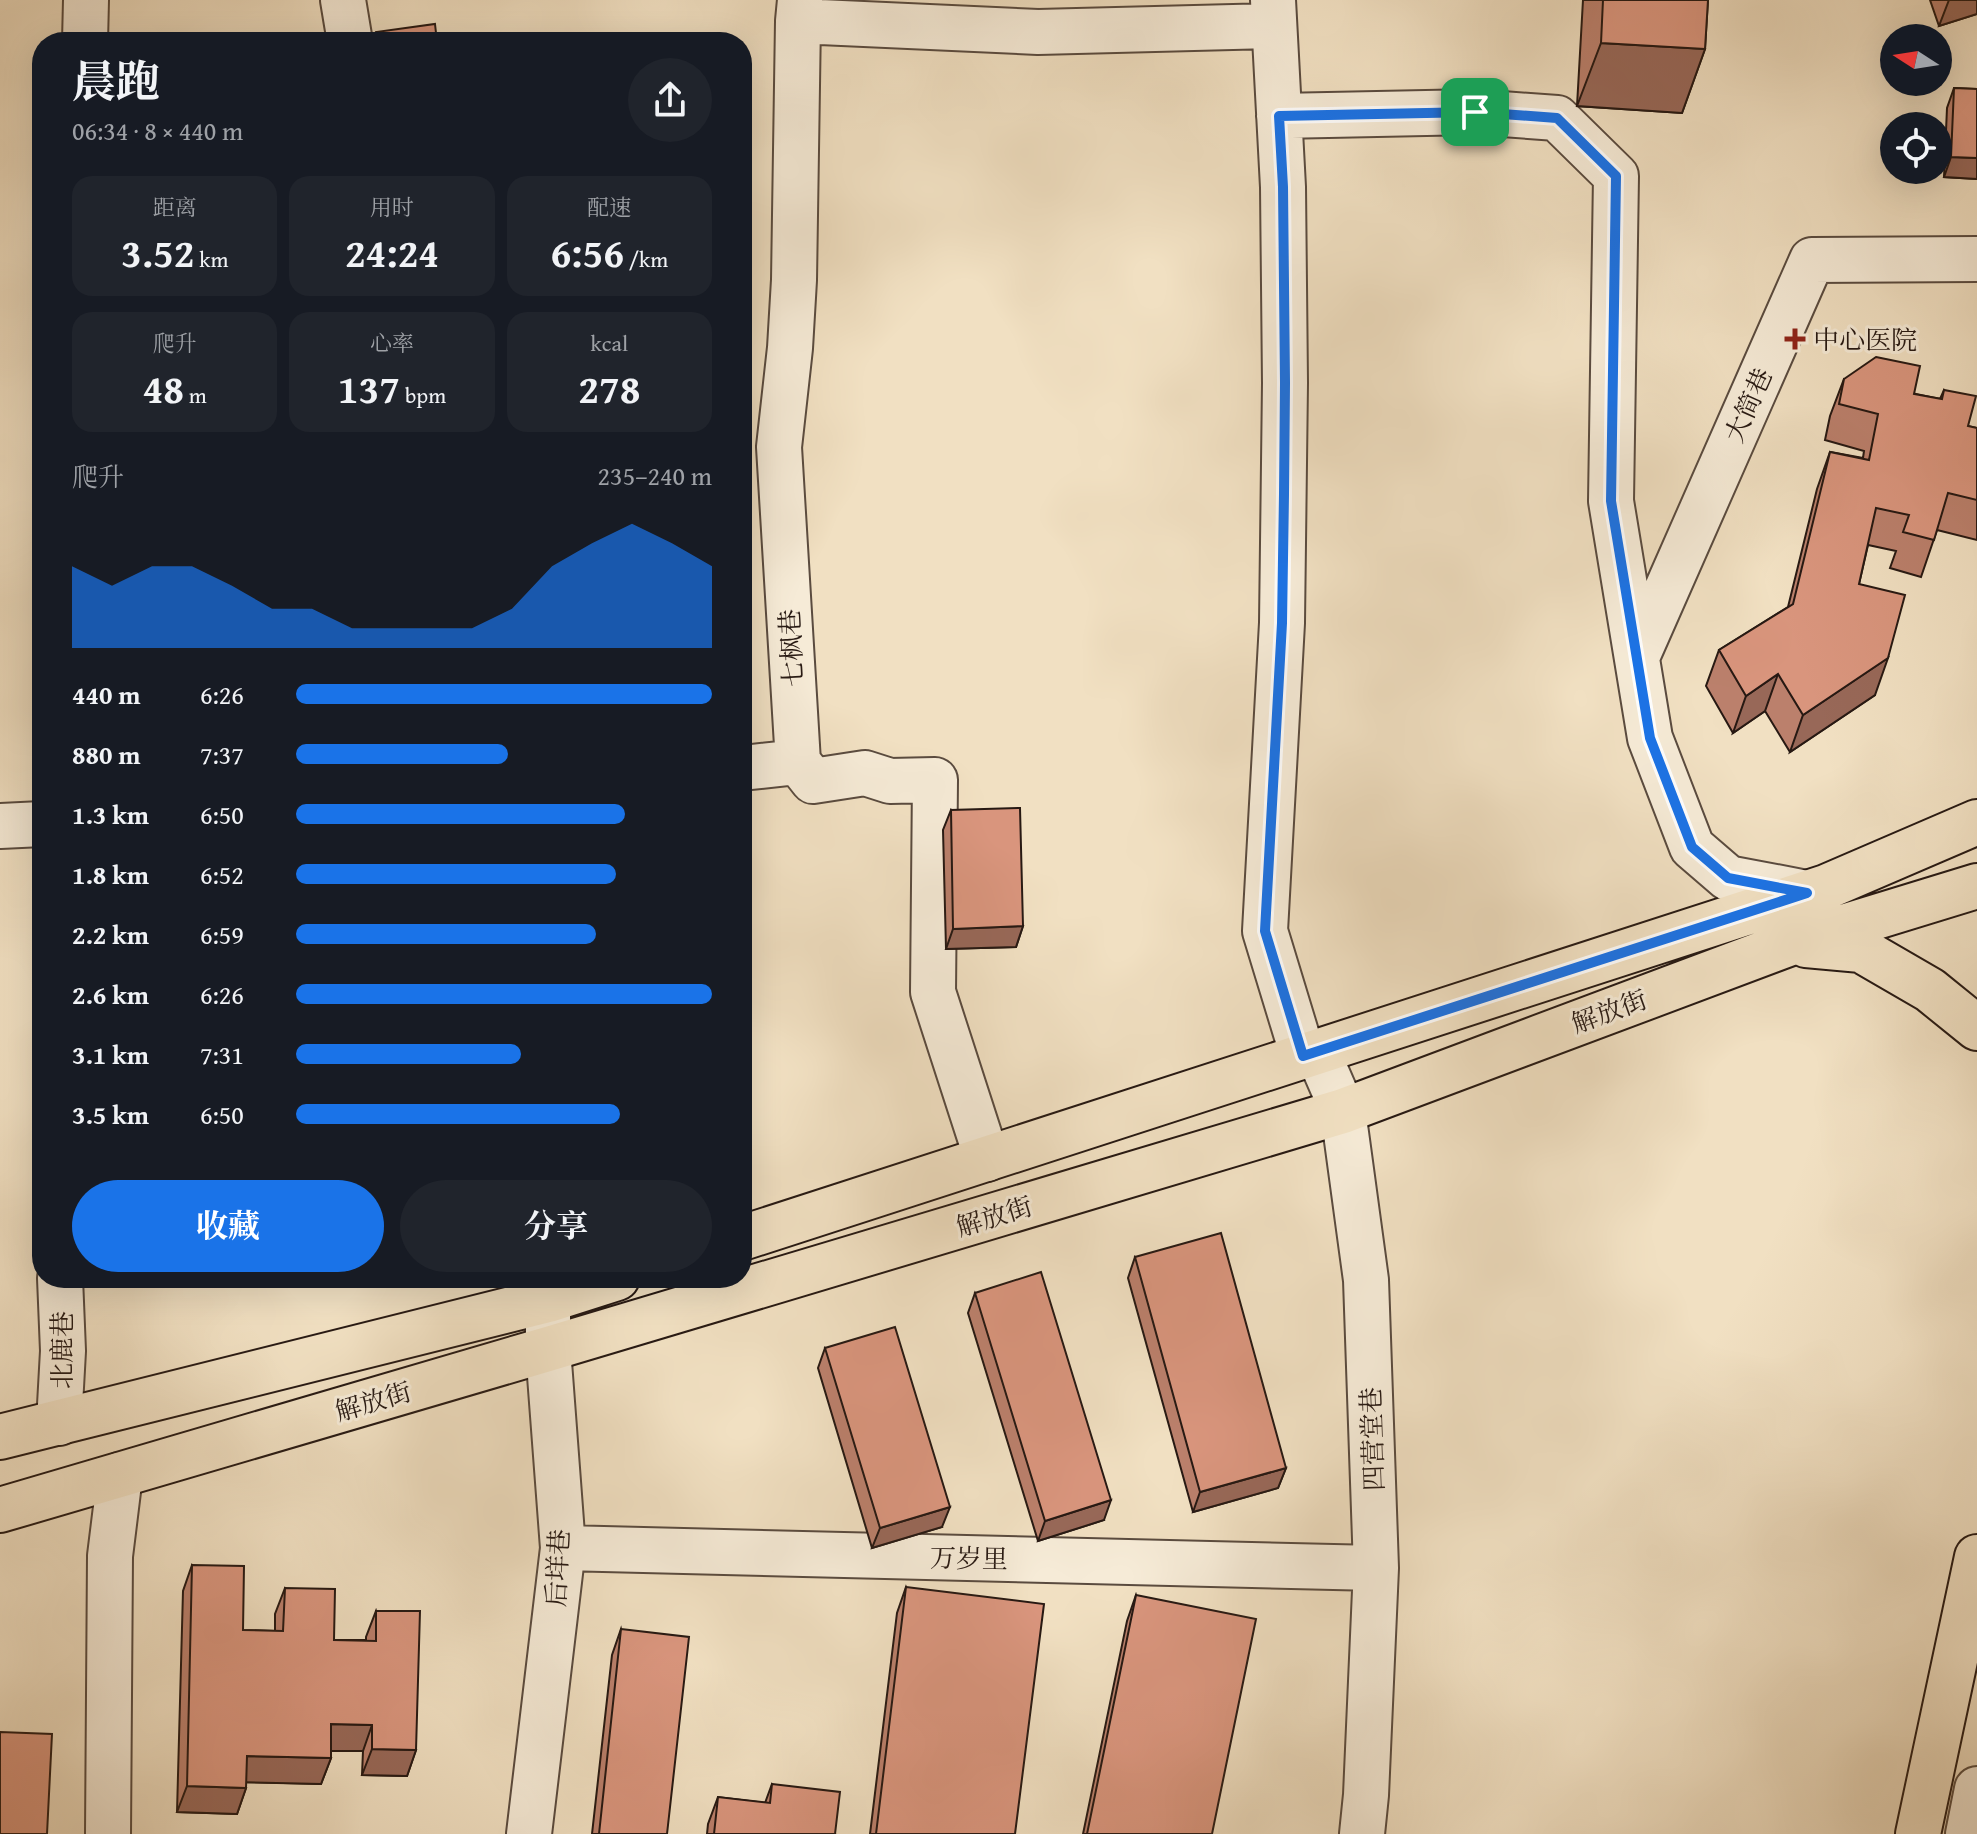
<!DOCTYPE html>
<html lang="zh">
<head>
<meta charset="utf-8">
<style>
	body { margin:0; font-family:"Gentium Book Plus","Noto Serif SC",serif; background:#20242c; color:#f1f3f6; height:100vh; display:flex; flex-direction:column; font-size:30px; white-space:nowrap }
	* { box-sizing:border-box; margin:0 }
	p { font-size:26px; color:#9ea1a6 }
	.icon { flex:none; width:44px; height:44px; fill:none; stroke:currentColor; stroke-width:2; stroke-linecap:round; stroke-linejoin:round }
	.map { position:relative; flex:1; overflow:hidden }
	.panel { position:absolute; left:32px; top:32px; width:720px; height:1256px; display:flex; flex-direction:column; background:#171b24; border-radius:32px; box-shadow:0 8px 32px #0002 }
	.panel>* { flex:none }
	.needle { width:52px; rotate:282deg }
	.tools { position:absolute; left:1880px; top:24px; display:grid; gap:16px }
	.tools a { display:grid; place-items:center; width:72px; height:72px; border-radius:50%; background:#171b24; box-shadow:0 8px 32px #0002; font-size:40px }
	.pin { position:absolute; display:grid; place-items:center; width:68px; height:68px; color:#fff; margin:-34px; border-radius:16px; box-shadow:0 4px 12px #0006 }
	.round { display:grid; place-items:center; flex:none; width:84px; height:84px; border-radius:42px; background:#20242c }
	.headline { display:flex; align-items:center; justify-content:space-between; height:136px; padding:0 40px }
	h1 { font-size:44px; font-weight:700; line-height:60px }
	.stats { display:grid; grid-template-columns:repeat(3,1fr); gap:12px; height:136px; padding:8px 40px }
	.stats div { display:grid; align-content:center; border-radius:20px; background:#20242c; text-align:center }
	.stats b { font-size:40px; font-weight:700 }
	.stats small { font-size:22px; font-weight:400 }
	.stats p { font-size:22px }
	.chart { height:224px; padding:16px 40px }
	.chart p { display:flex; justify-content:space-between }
	.chart svg { width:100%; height:144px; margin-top:8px; fill:#1a73e8; opacity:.7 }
	.cta { display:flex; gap:16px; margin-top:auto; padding:16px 40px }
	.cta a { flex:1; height:92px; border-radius:48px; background:#1a73e8; color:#fff; font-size:32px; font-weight:700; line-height:92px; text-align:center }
	.cta a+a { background:#20242c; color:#f1f3f6 }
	ul { padding:0 40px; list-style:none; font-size:26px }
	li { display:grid; grid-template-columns:128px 96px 1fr; align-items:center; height:60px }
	li i { height:20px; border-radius:10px; background:#1a73e8 }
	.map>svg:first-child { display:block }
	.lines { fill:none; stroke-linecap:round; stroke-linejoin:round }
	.minor-casing { stroke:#5a4b3f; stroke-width:48 }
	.major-casing { stroke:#271913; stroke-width:48 }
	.minor { stroke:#f6ebd7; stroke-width:44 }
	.major { stroke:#f1e0c2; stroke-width:44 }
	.wall { fill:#bb806c; stroke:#271913; stroke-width:2 }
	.shaded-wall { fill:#986858; stroke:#271913; stroke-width:2 }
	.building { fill:#d9957d; stroke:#271913; stroke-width:2 }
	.route-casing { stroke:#fff; stroke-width:16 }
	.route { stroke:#1a73e8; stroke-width:10 }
	.poi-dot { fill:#8f2418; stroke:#f6ebd7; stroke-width:3 }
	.labels { text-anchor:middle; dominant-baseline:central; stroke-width:6; stroke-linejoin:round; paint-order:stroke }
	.poi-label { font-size:26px; fill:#271913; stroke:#f6ebd7; text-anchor:start }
	.street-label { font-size:26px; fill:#271913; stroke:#f6ebd7 }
</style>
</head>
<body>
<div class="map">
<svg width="1977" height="1834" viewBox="0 0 1977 1834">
	<rect width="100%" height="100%" fill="#f1e0c2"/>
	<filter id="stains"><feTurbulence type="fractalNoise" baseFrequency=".0025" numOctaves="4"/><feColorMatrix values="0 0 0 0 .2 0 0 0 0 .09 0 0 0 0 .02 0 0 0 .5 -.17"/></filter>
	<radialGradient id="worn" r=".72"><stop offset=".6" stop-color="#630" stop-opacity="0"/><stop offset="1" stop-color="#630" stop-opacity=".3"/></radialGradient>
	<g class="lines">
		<defs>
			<path id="minor" d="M 343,0 L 350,42
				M 800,0 L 798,21 L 794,280 L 790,348 L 779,447 L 798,762 L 813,781 L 865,773 L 890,781 L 935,780 L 933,992 L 987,1159
				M 1273,0 L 1283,187 L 1285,383 L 1282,623 L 1265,931 L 1303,1056
				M 798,21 L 1038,32 L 1274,26
				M 85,42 L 86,0
				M 1279,116 L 1475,112 L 1557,118 L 1616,176 L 1611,501 L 1650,738 L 1692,847 L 1728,878 L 1807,893
				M 1637,657 L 1812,260 L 1977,259
				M 742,768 L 798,762
				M 0,826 L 42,824
				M 1317,1051 L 1343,1111 L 1366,1280 L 1376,1568 L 1366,1795 L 1362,1834
				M 59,1423 L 63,1351 L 60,1278
				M 563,1548 L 1376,1568
				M 108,1834 L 110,1556 L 120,1475
				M 529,1834 L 563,1548 L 548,1349 L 548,1300 L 544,1278
				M 1968,1834 L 1977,1789"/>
			<path id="major" d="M 1806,945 L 1861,950 L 1930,990 L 1977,1028
				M 742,1238 L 1826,887 L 1977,822
				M 0,1437 L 548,1300 L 617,1278
				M 0,1510 L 548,1349 L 1343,1111 L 1791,943 L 1977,886
				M 1918,1834 L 1977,1557"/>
		</defs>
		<use href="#minor" class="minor-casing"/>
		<use href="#major" class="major-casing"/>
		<use href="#minor" class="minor"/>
		<use href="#major" class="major"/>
	</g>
	<path class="wall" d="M 1583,0 L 1708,0 L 1705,49 L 1682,113 L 1577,106 Z
		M 1930,0 L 1977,0 L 1977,14 L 1939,26 Z
		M 1954,88 L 1977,89 L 1977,179 L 1944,177 L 1947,108 Z
		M 1844,379 L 1940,399 L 1944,390 L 1968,426 L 1977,428 L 1977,540 L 1937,530 L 1921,577 L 1890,568 L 1896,551 L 1868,545 L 1859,584 L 1875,695 L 1790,752 L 1765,711 L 1733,733 L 1706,686 L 1719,650 L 1788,607 L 1817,489 L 1830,452 L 1863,458 L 1864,451 L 1825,440 L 1830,416 Z
		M 951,810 L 1023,926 L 1016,947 L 946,949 L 943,830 Z
		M 1135,1257 L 1286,1468 L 1278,1488 L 1193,1512 L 1128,1278 Z
		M 975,1293 L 1104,1520 L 1038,1541 L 968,1313 Z
		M 825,1348 L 942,1527 L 872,1548 L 818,1368 Z
		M 192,1565 L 243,1630 L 275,1631 L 275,1614 L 285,1588 L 334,1640 L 366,1640 L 366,1637 L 376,1611 L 416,1750 L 407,1776 L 362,1775 L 363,1751 L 331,1751 L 331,1758 L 321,1784 L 246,1782 L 246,1788 L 237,1814 L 177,1812 L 183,1591 Z
		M 906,1587 L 1015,1834 L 870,1834 L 897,1613 Z
		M 1136,1595 L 1212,1834 L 1083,1834 L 1127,1621 Z
		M 621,1629 L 667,1834 L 592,1834 L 612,1655 Z
		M 772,1784 L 835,1834 L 707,1834 L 708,1824 L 718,1797 L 765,1803 Z"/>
	<path class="shaded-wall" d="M 1949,0 L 1977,0 L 1977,14 L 1939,26 Z
		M 1601,43 L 1705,49 L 1682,113 L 1577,106 Z
		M 1951,157 L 1977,158 L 1977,179 L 1944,177 Z
		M 1888,658 L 1875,695 L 1790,752 L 1803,715 Z
		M 1778,674 L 1765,711 L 1733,733 L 1746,696 Z
		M 1023,926 L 1016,947 L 946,949 L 953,929 Z
		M 1286,1468 L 1278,1488 L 1193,1512 L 1200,1492 Z
		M 1111,1500 L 1104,1520 L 1038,1541 L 1045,1521 Z
		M 950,1507 L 942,1527 L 872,1548 L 880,1528 Z
		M 331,1724 L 372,1725 L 363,1751 L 322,1751 Z
		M 372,1749 L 416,1750 L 407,1776 L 362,1775 Z
		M 247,1756 L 331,1758 L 321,1784 L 237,1782 Z
		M 187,1786 L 246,1788 L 237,1814 L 177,1812 Z"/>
	<path class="building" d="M 1603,0 L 1708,0 L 1705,49 L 1601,43 Z
		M 435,24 L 437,42 L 377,42 L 376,32 Z
		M 474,33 L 567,36 L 567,42 L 474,42 Z
		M 1954,88 L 1977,89 L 1977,158 L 1951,157 Z
		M 1876,357 L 1920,366 L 1914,394 L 1942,399 L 1944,390 L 1976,396 L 1968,426 L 1977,428 L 1977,500 L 1948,493 L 1934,540 L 1903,532 L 1909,515 L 1876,508 L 1859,584 L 1905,595 L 1888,658 L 1803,715 L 1778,674 L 1746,696 L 1719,650 L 1793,604 L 1830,452 L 1869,460 L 1878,414 L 1839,404 L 1844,379 Z
		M 1020,808 L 1023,926 L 953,929 L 951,810 Z
		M 1221,1233 L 1286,1468 L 1200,1492 L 1135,1257 Z
		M 1041,1272 L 1111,1500 L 1045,1521 L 975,1293 Z
		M 895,1327 L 950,1507 L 880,1528 L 825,1348 Z
		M 192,1565 L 244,1566 L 243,1630 L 283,1631 L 285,1588 L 335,1589 L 334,1640 L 376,1641 L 376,1611 L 420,1611 L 416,1750 L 372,1749 L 372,1725 L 331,1724 L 331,1758 L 247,1756 L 246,1788 L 187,1786 Z
		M 906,1587 L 1044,1604 L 1015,1834 L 876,1834 Z
		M 1136,1595 L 1256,1619 L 1212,1834 L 1087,1834 Z
		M 621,1629 L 689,1637 L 667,1834 L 599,1834 Z
		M 0,1732 L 52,1734 L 47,1834 L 0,1834 Z
		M 772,1784 L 840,1792 L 835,1834 L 714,1834 L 718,1797 L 770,1803 Z"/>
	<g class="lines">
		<defs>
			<path id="route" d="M 1475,112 L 1557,118 L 1616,176 L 1611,501 L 1650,738 L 1692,847 L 1728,878 L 1807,893 L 1303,1056 L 1265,931 L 1282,623 L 1284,494 L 1285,383 L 1283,187 L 1279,116 Z"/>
		</defs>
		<use href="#route" class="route-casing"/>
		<use href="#route" class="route"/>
	</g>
	<path class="poi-dot" d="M1791 327h8v8h8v8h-8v8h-8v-8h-8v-8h8z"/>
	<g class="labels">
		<g class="poi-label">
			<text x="1813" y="339">中心医院</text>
		</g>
		<g class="street-label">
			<text transform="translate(1748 405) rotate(-66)">大简巷</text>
			<text transform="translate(791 648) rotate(-93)">七枫巷</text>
			<text transform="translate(1609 1011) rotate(-20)">解放街</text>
			<text transform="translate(994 1216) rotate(-17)">解放街</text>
			<text transform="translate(61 1350) rotate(-90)">北鹿巷</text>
			<text transform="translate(373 1401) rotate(-16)">解放街</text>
			<text transform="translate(1372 1439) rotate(-92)">四营堂巷</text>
			<text transform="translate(969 1558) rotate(1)">万岁里</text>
			<text transform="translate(557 1568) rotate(-87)">后垟巷</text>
		</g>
	</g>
	<rect width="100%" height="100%" filter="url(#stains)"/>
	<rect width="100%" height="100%" fill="url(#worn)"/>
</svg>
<div class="tools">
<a><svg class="needle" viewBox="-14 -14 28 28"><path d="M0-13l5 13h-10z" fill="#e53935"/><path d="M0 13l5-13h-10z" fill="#9ea1a6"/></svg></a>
<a><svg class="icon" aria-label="locate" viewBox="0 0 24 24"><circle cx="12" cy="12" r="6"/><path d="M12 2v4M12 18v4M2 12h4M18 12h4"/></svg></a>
</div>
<div class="pin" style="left:1475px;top:112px;background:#1e9e55"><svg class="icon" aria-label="arrive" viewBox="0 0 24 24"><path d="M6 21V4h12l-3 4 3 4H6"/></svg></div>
<section class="panel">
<div class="headline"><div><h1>晨跑</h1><p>06:34 · 8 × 440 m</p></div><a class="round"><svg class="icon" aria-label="share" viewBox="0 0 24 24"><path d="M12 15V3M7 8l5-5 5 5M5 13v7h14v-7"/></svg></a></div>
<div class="stats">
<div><p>距离</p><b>3.52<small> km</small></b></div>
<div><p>用时</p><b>24:24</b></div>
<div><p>配速</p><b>6:56<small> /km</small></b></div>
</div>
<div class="stats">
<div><p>爬升</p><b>48<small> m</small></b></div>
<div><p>心率</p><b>137<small> bpm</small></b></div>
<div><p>kcal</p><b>278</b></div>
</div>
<div class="chart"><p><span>爬升</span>235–240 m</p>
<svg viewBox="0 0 160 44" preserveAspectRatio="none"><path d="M0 44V19L10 25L20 19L30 19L40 25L50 32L60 32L70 38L80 38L90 38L100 38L110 32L120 19L130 12L140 6L150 12L160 19V44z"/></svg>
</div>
<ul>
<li><b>440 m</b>6:26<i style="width:100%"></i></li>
<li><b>880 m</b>7:37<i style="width:51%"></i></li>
<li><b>1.3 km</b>6:50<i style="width:79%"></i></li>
<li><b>1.8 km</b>6:52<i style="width:77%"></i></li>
<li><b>2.2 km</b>6:59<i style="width:72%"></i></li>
<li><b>2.6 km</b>6:26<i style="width:100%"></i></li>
<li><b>3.1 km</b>7:31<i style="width:54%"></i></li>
<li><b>3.5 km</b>6:50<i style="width:78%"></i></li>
</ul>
<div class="cta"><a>收藏</a><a>分享</a></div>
</section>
</div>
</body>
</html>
